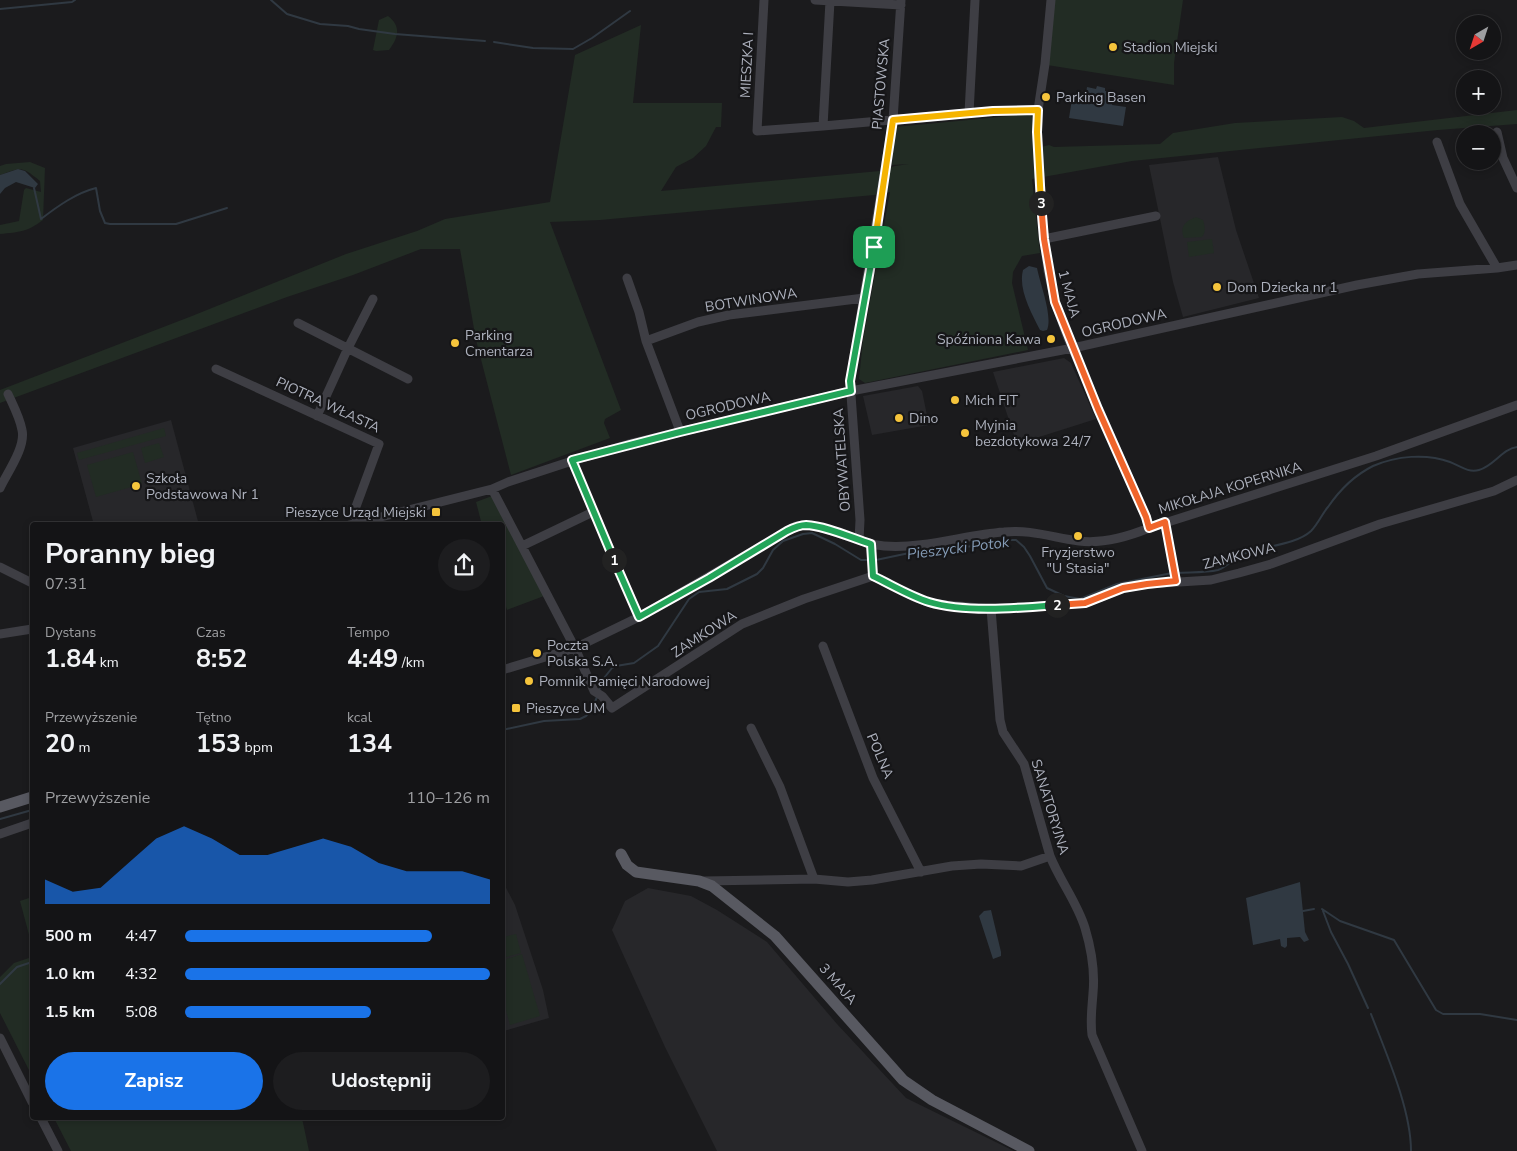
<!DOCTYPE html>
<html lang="pl">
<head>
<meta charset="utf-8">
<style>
	body { margin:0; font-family:"Nunito Sans",sans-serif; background:#1d1d1f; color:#f1f3f6; height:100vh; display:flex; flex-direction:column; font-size:19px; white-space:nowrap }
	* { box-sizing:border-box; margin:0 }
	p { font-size:16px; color:#9d9ea1 }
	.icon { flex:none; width:28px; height:28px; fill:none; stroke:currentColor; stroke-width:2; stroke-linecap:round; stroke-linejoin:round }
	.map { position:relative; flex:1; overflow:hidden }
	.drawer { position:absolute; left:30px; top:522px; width:475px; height:598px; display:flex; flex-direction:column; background:#141416; border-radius:5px; box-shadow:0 2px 8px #0003,0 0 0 1px #333335 }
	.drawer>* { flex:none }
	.needle { width:32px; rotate:219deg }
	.controls { position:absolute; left:1456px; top:15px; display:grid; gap:10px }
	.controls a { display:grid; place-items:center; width:45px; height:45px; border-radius:50%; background:#141416; box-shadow:0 2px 8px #0003,0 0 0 1px #333335; font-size:25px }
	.pin { position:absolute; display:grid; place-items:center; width:42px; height:42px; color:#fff; margin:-21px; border-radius:10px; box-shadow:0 2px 8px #0006 }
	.km { position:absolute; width:25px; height:25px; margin:-12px; border-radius:50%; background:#222; color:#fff; font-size:14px; line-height:25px; text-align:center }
	.round { display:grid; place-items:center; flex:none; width:52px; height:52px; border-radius:26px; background:#1d1d1f }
	.headline { display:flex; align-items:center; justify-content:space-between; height:85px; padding:0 15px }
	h1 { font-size:28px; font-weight:700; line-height:38px }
	.metrics { display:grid; grid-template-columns:repeat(3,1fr); gap:8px; height:85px; padding:5px 15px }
	.metrics div { display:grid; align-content:center }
	.metrics b { font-size:25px; font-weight:700 }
	.metrics small { font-size:14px; font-weight:400 }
	.metrics p { font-size:14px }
	.chart { height:140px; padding:10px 15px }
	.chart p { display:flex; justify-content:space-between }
	.chart svg { width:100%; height:90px; margin-top:5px; fill:#1a73e8; opacity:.7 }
	.button { display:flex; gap:10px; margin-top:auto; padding:10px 15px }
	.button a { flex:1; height:58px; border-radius:30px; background:#1a73e8; color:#fff; font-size:20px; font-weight:700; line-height:58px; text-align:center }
	.button a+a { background:#1d1d1f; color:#f1f3f6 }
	ul { padding:0 15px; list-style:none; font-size:16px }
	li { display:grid; grid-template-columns:80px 60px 1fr; align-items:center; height:38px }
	li i { height:12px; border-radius:6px; background:#1a73e8 }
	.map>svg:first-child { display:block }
	.built { fill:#27272a }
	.green { fill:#222c24 }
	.water { fill:#303942 }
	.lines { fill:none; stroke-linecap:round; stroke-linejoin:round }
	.stream { stroke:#303942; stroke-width:2 }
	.minor { stroke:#3e3e44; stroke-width:9 }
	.major { stroke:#585961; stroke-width:11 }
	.split-1-casing { stroke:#fff; stroke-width:10 }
	.split-2-casing { stroke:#fff; stroke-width:10 }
	.split-3-casing { stroke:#fff; stroke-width:10 }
	.split-4-casing { stroke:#fff; stroke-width:10 }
	.split-1 { stroke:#22a559; stroke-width:6 }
	.split-2 { stroke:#22a559; stroke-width:6 }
	.split-3 { stroke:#f0652b; stroke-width:6 }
	.split-4 { stroke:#f5b400; stroke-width:6 }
	.poi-dot { fill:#f5c43c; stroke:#161618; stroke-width:2 }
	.labels { text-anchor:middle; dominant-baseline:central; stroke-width:4.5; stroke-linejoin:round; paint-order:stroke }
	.poi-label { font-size:14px; fill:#adb1bd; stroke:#161618; text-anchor:start }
	.street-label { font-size:14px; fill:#adb1bd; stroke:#161618 }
	.water-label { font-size:15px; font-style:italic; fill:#859cb7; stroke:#161618 }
</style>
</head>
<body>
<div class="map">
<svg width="1517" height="1151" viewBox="0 0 1517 1151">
	<rect width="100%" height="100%" fill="#1b1b1d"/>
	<path class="built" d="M 1218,157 L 1236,230 L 1259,298 L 1183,317 L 1173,282 L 1149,165 Z
		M 1064,358 L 1071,363 L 1096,419 L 1017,444 L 993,372 Z
		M 918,386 L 922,391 L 929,425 L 872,435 L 863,396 Z
		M 171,420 L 199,525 L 94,525 L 73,448 Z
		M 502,880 L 515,905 L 543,990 L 549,1018 L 504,1031 L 502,1028 Z
		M 648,888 L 691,896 L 717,910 L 767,942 L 837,1024 L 906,1098 L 1014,1151 L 717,1151 L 665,1047 L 612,930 L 625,901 Z"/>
	<path class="green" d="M 1054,0 L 1183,0 L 1174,63 L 1174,85 L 1047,65 Z
		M 388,16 C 401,26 399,37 389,50 L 376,51 L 373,50 L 379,20 Z
		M 641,25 L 633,103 L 722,103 L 721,127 L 716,127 L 706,146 L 693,158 L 676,167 L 661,191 L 880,171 L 895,166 L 909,164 L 892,165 L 895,127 L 1030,114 L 1032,117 L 1034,149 L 1049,145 L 1054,147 L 1160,144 L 1173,133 L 1235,123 L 1342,117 L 1354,121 L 1364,128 L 1517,110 L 1517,124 L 1438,130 L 1132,161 L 1032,179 L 1040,253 L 1022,256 L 1013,272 L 1012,283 L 1028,350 L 865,383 L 859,379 L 863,340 L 890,192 L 874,195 L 600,220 L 550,222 L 621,410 L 605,419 L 604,423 L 610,438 L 511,475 L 476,340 L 460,249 L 421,249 L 353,275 L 287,297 L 0,403 L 0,390 L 192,316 L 346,254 L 417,231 L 445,219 L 550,202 L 575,55 Z
		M 30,162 L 45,168 L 43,220 C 27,232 20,232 0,234 L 0,225 L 19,221 L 24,190 L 26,188 L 41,192 L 40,181 C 21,166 23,167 0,175 L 0,166 L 6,164 Z
		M 1196,217 L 1203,220 C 1205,226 1206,232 1202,237 L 1184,238 C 1179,226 1186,221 1196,217 Z
		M 1212,239 L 1214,253 L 1189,257 L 1187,242 Z
		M 164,428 L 166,436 L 79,460 L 77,453 Z
		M 159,443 L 164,457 L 145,463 L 141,448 Z
		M 133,452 L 142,484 L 96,497 L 87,465 Z
		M 492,496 L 544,596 L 507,610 L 503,597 L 502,525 L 482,525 L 476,502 Z
		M 32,897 L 32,946 L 20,901 Z
		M 516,934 L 521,953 L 503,958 L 503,937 Z
		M 522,954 L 540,1016 L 510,1025 L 503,1000 L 503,960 Z
		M 32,957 L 32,1076 L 0,1013 L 0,977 L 14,963 Z
		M 54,1118 L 302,1118 L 309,1151 L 71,1151 Z"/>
	<path class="water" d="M 1097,86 L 1105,88 L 1105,91 L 1114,92 L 1112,105 L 1126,107 L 1123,126 L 1069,118 L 1072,99 L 1085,100 L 1087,87 L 1096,89 Z
		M 18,169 L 25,171 L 38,184 L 35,188 L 16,182 L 5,188 L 0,194 L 0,175 Z
		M 1029,266 L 1037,268 C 1040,284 1053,316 1047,330 L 1043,331 L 1040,330 C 1031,312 1018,289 1023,270 Z
		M 1300,882 L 1305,932 L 1309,940 L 1304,942 L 1300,937 L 1287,938 L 1287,946 L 1285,948 L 1281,946 L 1280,939 L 1253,945 L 1246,898 Z
		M 991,910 L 1001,952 L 1001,956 L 993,959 L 979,916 L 984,911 Z"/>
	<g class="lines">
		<path class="stream" d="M 271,0 L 287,14 L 320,24 L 348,26 L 359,29 L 395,34 L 485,41
			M 0,9 L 72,2 L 75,0
			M 494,42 L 533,48 L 573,49 L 592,38 L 630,11
			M 34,188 L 41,219 C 58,206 76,193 96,188 L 100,211 L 105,223 L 110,224 L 176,224 L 227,208
			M 876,560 L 914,552 L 974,546 L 1003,540 L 1016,540 L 1024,547 L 1030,556 L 1047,588 L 1064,596 L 1080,599 L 1117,584 L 1172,573
			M 1176,573 C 1189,572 1205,573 1218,570 C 1228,567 1234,557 1243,554 C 1263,546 1296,545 1311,531 C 1318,524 1322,514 1328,507 C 1339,491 1355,475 1373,466 C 1396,456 1426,453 1450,462 C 1460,466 1468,473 1479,470 C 1494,466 1502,449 1517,447
			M 599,690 L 604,678 L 612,668 L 616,666 L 634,663 L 658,646 L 689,599 L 699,592 L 727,589 L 757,574 L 763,568 L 773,550 L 783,541 L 803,534 L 812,533 L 835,544 L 861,560 L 869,560
			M 502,730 L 544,721 L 580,719 L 586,716 L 591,711 L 597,697
			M 0,819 L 32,810
			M 1322,909 L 1340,921 L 1394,940 L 1436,1010 L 1443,1014 L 1480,1014 L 1517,1020
			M 1303,911 L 1314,909
			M 1323,911 L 1331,932 L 1348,964 L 1368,1008
			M 0,984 L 17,967 L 32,962
			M 1371,1014 C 1386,1053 1411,1109 1411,1151"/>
		<path class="minor" d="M 764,0 L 757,131 L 823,126 L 993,111 L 1038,110
			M 815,0 L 901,5
			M 1051,0 L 1045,64 L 1038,110 L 1037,132 L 1044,239 L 1048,271 L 1055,302 L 1067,336 L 1146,517 L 1149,528
			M 969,113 L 975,0
			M 823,126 L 830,1
			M 1497,132 L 1503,158 L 1517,188
			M 1437,142 L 1460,204 L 1497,268
			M 1044,239 L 1156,216
			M 627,278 L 639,312 L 646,341 L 680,431
			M 298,323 L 408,379
			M 646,341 L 698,322 L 729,315 L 864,298
			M 216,369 L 379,444 L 354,512 L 358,523
			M 317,416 L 348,348 L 373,299
			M 572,461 L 639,617
			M 0,488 C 7,473 26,447 22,430 C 20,418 13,405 8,394
			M 492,489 L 575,648 L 594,691 L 602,696 L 612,708 L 742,624 L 804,599 L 873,576 L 914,597 L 931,603 L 947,605 L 991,609 L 1085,603 L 1123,588 L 1147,584 L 1211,580 L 1239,573 L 1271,564 L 1380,524 L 1494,491 L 1517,480
			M 1165,522 L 1176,581
			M 349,525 L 492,489 L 508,482 L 572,461 L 629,444 L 851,391 L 1073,348 L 1357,285 L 1418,274 L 1497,268 L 1517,265
			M 859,540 L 860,520 L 850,381 L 893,120 L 901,0
			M 871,544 L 873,576
			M 522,546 L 593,512
			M 0,567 L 32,583
			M 991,609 L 1000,720 L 1003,732 L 1024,764 L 1050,856 C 1060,881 1077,902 1085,928 C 1091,948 1095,972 1093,993 C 1092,1008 1090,1020 1092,1035 L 1142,1151
			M 0,634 L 32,629
			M 823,646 L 873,778 L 921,872
			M 502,670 L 575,648 L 639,617 L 796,526 C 827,522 854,544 884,546 C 925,549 964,535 1004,532 C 1029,529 1055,538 1079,541 C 1103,544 1127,537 1149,528 L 1376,456 L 1517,405
			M 751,728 L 780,787 L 814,879
			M 0,834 L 32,823
			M 704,881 L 814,879 L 848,882 L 872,880 L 952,866 L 981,864 L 1021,866 L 1050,856
			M 0,1038 L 32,1102
			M 41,1118 L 58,1151"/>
		<path class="major" d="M 0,807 L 32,797
			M 621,854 L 627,865 L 636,872 L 699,881 L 712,886 L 775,936 L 903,1080 L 932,1100 L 1029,1151"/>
	</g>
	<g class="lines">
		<defs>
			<path id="split-1" d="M 614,560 L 572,460 L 680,432 L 851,391 L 850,381 L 874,247"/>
			<path id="split-2" d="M 614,560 L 639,617 L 709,578 L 787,531 C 793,528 799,525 806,525 C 826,526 852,538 871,544 L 873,576 C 892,585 910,596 929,602 C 965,613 1019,608 1057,605"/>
			<path id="split-3" d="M 1041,203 L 1044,239 L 1055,302 L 1098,409 L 1146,517 L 1149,528 L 1165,522 L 1176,581 L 1147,584 L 1123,588 L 1085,603 L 1057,605"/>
			<path id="split-4" d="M 874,247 L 893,120 L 993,111 L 1038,110 L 1037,132 L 1041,203"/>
		</defs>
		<use href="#split-1" class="split-1-casing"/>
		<use href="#split-2" class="split-2-casing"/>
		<use href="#split-3" class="split-3-casing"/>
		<use href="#split-4" class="split-4-casing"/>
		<use href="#split-1" class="split-1"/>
		<use href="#split-2" class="split-2"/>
		<use href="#split-3" class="split-3"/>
		<use href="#split-4" class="split-4"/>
	</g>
	<g class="poi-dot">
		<circle cx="1113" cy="47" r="5"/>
		<circle cx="1046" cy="97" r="5"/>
		<circle cx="1217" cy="287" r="5"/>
		<circle cx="1051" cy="339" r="5"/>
		<circle cx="455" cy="343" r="5"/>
		<circle cx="955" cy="400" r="5"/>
		<circle cx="899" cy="418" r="5"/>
		<circle cx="965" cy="433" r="5"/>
		<circle cx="136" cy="486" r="5"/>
		<rect x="431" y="507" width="10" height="10" rx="2.5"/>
		<circle cx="1078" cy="536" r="5"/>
		<circle cx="537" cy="653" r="5"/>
		<circle cx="529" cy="681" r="5"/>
		<rect x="511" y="703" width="10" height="10" rx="2.5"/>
	</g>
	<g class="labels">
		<g class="poi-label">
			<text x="1123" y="47">Stadion Miejski</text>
			<text x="1056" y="97">Parking Basen</text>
			<text x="1227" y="287">Dom Dziecka nr 1</text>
			<text x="465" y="335">Parking<tspan x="465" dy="16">Cmentarza</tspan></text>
			<text x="1041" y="339" text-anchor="end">Spóźniona Kawa</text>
			<text x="965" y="400">Mich FIT</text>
			<text x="909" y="418">Dino</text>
			<text x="975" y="425">Myjnia<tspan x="975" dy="16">bezdotykowa 24/7</tspan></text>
			<text x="146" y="478">Szkoła<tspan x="146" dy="16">Podstawowa Nr 1</tspan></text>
			<text x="426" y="512" text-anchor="end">Pieszyce Urząd Miejski</text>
			<text x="1078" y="552" text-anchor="middle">Fryzjerstwo<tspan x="1078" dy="16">"U Stasia"</tspan></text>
			<text x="547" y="645">Poczta<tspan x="547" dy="16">Polska S.A.</tspan></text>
			<text x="539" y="681">Pomnik Pamięci Narodowej</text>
			<text x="526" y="708">Pieszyce UM</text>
		</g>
		<g class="street-label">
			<text transform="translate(747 65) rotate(-87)">MIESZKA I</text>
			<text transform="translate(881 84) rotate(-85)">PIASTOWSKA</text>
			<text transform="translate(1069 294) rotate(75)">1 MAJA</text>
			<text transform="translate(751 300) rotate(-9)">BOTWINOWA</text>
			<text transform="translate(1124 323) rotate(-13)">OGRODOWA</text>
			<text transform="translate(328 405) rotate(25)">PIOTRA WŁASTA</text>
			<text transform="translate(728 406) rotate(-13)">OGRODOWA</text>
			<text transform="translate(842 460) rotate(-94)">OBYWATELSKA</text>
			<text transform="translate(1230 488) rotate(-17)">MIKOŁAJA KOPERNIKA</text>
			<text transform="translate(1239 556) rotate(-14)">ZAMKOWA</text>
			<text transform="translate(704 634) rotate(-33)">ZAMKOWA</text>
			<text transform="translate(880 756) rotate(67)">POLNA</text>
			<text transform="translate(1050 807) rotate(73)">SANATORYJNA</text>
			<text transform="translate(838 984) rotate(49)">3 MAJA</text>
		</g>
		<g class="water-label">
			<text transform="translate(958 548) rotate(-7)">Pieszycki Potok</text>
		</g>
	</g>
</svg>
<div class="controls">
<a><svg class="needle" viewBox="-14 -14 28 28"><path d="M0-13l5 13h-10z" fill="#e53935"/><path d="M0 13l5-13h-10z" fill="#9d9ea1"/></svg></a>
<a>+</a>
<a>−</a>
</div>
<div class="pin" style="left:874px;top:247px;background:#1e9e55"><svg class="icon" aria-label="arrive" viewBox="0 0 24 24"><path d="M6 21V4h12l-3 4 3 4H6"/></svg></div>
<b class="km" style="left:614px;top:560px">1</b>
<b class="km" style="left:1057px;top:605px">2</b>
<b class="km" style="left:1041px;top:203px">3</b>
<section class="drawer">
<div class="headline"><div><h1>Poranny bieg</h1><p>07:31</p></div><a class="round"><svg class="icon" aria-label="share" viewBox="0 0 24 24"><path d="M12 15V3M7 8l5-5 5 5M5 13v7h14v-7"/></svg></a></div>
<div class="metrics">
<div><p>Dystans</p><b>1.84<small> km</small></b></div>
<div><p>Czas</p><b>8:52</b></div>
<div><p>Tempo</p><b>4:49<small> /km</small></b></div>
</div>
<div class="metrics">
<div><p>Przewyższenie</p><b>20<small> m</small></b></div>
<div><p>Tętno</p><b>153<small> bpm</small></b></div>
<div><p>kcal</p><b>134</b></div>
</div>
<div class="chart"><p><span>Przewyższenie</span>110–126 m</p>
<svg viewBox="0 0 160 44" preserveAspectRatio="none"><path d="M0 44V32L10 38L20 36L30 24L40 12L50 6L60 12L70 20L80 20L90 16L100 12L110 16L120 24L130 28L140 28L150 28L160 32V44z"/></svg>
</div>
<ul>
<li><b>500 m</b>4:47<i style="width:81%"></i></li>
<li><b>1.0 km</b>4:32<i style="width:100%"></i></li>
<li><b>1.5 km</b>5:08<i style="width:61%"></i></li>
</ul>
<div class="button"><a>Zapisz</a><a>Udostępnij</a></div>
</section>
</div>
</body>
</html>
